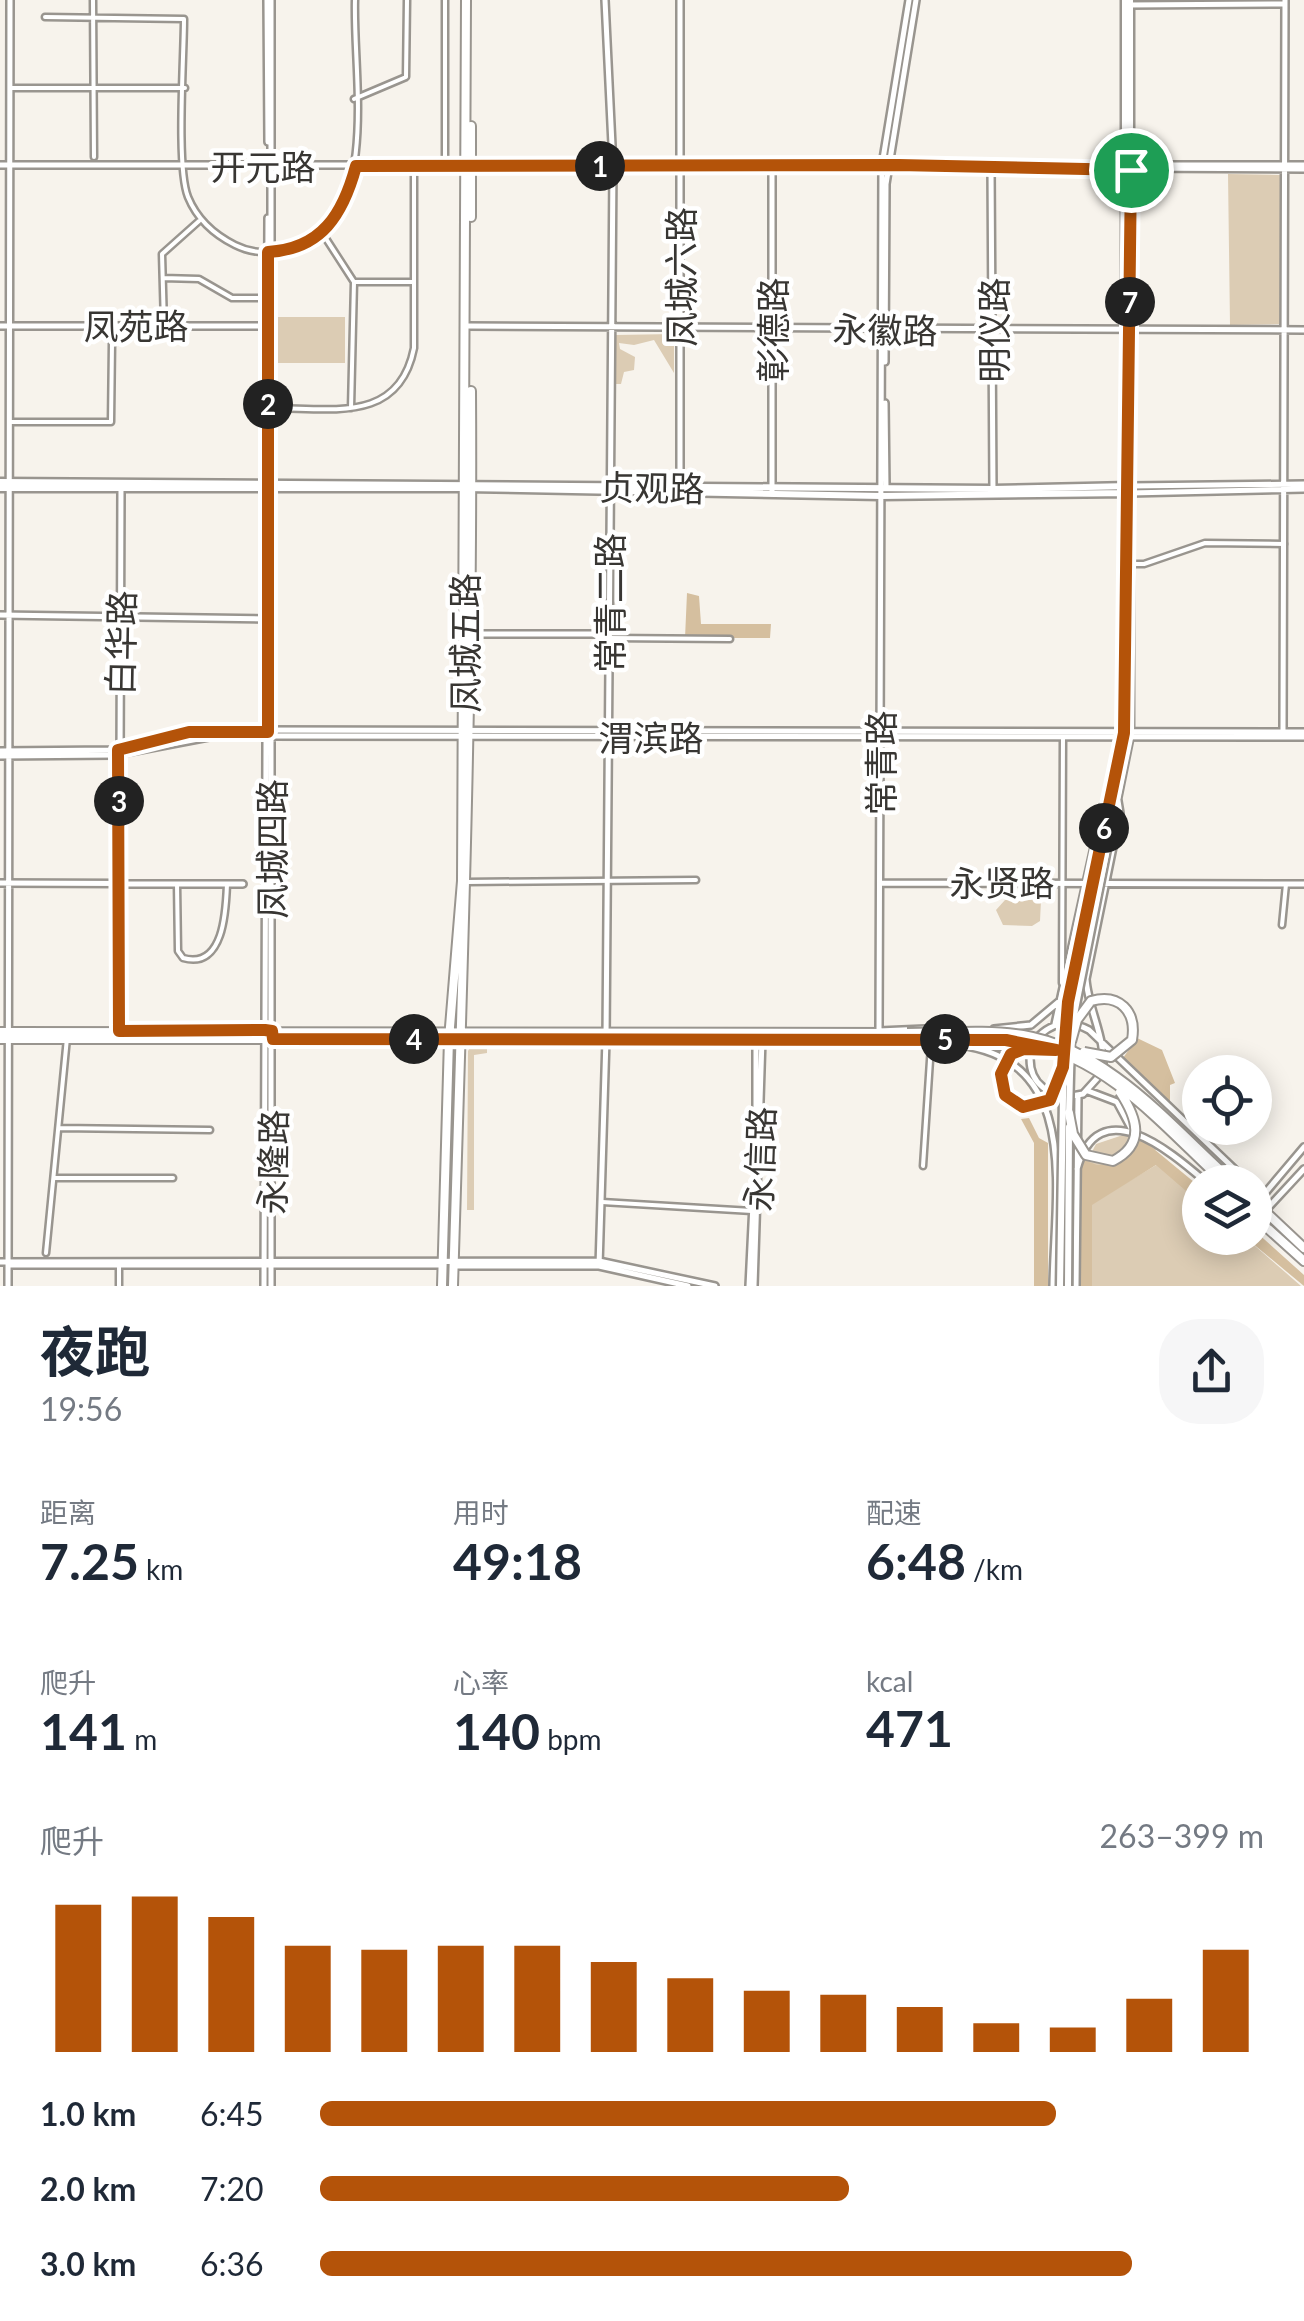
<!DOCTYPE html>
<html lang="zh">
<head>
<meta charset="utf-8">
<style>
	body { margin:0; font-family:Lato,"Noto Sans SC",sans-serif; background:#f6f6f7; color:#1f2937; height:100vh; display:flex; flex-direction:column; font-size:38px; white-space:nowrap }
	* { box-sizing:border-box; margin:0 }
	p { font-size:32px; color:#747a83 }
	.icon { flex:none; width:55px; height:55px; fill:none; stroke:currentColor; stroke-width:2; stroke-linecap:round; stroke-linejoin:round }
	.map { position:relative; height:1286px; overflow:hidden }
	.sheet { display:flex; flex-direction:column; background:#fff; flex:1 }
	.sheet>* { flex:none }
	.controls { position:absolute; left:1182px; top:1055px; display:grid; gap:20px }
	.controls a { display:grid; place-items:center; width:90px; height:90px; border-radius:50%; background:#fff; box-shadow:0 5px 25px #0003; font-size:50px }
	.pin { position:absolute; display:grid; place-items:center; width:85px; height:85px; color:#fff; margin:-42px; border:5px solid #fff; border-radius:50%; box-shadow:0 2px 10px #0007 }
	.km { position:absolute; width:50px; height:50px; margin:-25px; border-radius:50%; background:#222; color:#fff; font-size:28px; line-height:50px; text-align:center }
	.round { display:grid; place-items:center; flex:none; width:105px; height:105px; border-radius:40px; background:#f6f6f7 }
	.headline { display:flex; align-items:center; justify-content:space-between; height:170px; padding:0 40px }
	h1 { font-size:55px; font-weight:700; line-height:75px }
	.metrics { display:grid; grid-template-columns:repeat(3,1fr); gap:15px; height:170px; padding:10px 40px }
	.metrics div { display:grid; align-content:center }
	.metrics b { font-size:50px; font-weight:700 }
	.metrics small { font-size:28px; font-weight:400 }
	.metrics p { font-size:28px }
	.chart { height:280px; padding:20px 40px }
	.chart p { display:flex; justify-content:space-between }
	.chart svg { width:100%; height:180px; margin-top:10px; stroke:#b45309; stroke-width:6 }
	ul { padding:0 40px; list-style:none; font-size:32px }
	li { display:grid; grid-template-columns:160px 120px 1fr; align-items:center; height:75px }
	li i { height:25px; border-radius:12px; background:#b45309 }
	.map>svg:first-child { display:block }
	.green { fill:#dcccb4 }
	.forest { fill:#d5bf9f }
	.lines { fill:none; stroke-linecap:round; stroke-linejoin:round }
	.minor-casing { stroke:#99958f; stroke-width:9 }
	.tertiary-casing { stroke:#99958f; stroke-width:10 }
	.secondary-casing { stroke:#99958f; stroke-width:11 }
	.primary-casing { stroke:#99958f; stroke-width:12 }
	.minor { stroke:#fff; stroke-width:4 }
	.tertiary { stroke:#fff; stroke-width:5 }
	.secondary { stroke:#fff; stroke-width:6 }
	.primary { stroke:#fff; stroke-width:8 }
	.secondary-bridge-casing { stroke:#99958f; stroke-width:11; stroke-linecap:butt }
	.primary-bridge-casing { stroke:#99958f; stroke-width:12; stroke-linecap:butt }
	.secondary-bridge { stroke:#fff; stroke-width:6 }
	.primary-bridge { stroke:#fff; stroke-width:8 }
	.route-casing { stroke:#fff; stroke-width:20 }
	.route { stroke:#b45309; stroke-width:12 }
	.labels { text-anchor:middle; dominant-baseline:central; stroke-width:9; stroke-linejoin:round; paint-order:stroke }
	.street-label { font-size:35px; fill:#383633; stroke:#fff }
</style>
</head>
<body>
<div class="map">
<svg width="1304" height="1286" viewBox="0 0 1304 1286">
	<rect width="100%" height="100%" fill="#f7f3ec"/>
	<path class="green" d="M 1228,174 L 1280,175 L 1281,324 L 1230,325 Z
		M 278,317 L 345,317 L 345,363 L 278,363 Z
		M 674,334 L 674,373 L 654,340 L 634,345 L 619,343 L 620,349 L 635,357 L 634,370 L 624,372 L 621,384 L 615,384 L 616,335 Z
		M 1005,900 L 1041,900 L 1040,921 L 1032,926 L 1003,925 L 996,910 Z
		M 472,1044 L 487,1044 L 487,1053 L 474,1055 L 474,1210 L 467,1210 L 468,1051 Z
		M 1126,1134 L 1138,1136 L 1158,1149 L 1080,1175 L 1096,1144 Z
		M 1158,1164 L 1200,1201 L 1200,1238 L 1246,1238 L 1301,1286 L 1092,1286 L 1092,1203 Z"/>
	<path class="forest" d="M 687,593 L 699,596 L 701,624 L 771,624 L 770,638 L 685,638 Z
		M 1137,1038 L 1162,1050 L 1175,1083 L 1170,1085 L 1170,1103 L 1123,1058 Z
		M 1029,1118 L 1039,1138 L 1048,1143 L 1048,1286 L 1034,1286 L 1034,1143 L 1021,1119 Z
		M 1137,1135 L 1200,1187 L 1200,1203 L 1156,1165 L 1092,1205 L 1092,1286 L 1079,1286 L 1079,1158 L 1097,1165 L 1114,1164 Z
		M 1255,1231 L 1304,1275 L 1304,1286 L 1246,1238 L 1255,1238 Z"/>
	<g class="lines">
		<defs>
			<path id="minor" d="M 93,0 L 94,157
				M 445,0 L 445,166
				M 45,17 L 184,19 C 184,57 176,167 188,197 C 197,219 213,234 235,245 C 265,260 296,250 323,234
				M 10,88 L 185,88
				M 354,99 L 406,77 L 407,0
				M 163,278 L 199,279 L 232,298 L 268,298
				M 354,282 L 414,282
				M 164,325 L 162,254 L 199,221
				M 271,408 C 331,408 399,424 414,348 L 414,167
				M 351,408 L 354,282 L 323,234 C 375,181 353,70 355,0
				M 10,422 L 111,422 L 112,343
				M 1129,564 L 1144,564 L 1205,543 L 1284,544
				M 609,638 L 730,639
				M 467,882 L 696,880
				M 177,884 L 178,951 L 183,958 C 224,970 226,910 227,884
				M 1282,925 L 1286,884
				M 1062,983 L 1063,737
				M 60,1128 L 210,1130
				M 923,1166 L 931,1045
				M 54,1178 L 173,1178
				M 602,1202 L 752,1211
				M 46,1253 L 67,1038
				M 119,1266 L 119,1286"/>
			<path id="tertiary" d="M 267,0 L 268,142
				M 909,0 L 882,165 L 879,1031 L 948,1028
				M 1128,5 L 1284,4
				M 0,165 L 1304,165
				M 772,166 L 772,494
				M 991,167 L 993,491
				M 1128,168 L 1304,169
				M 0,326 L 269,326
				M 466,326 L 1304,330
				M 885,362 L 886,184 L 916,0
				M 885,403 L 886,487
				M 1130,486 L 1304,484
				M 680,487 L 680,0
				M 1130,493 L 1304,489
				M 0,615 L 267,619
				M 467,634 L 609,634
				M 1283,734 L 1285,0
				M 0,751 L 113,750 L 214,730 L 1304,732
				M 0,756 L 114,755 L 214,736 L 1304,737
				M 0,883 L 243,884
				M 880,883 L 1304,884
				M 1055,1024 L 1103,806 L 1110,797
				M 994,1029 L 1031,1025 L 1062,999
				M 119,1035 L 121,488
				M 1035,1040 C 1051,1022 1068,1019 1089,1030 L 1248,1182
				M 892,1041 L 961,1045
				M 959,1045 C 1083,1060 1054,1195 1053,1286
				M 977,1045 L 1021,1046
				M 1031,1049 C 1025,1084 1051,1101 1083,1094 L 1102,1073 C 1108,1041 1088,1010 1086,979 L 1120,813 L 1118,801
				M 1088,1091 L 1117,1102 L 1131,1128
				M 756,1123 L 756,1039
				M 1077,1169 C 1099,1089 1172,1153 1206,1182
				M 1255,1205 L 1304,1147
				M 1255,1215 L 1265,1211 L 1304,1169
				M 0,1262 L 599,1261 L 715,1286
				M 8,1265 L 442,1265
				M 453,1266 L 599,1266 L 688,1286
				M 599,1266 L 606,1039 L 613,166 L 605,0
				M 8,1286 L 10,0
				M 264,1286 L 268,218
				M 271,1286 L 271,0
				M 749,1286 L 754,1184
				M 754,1286 L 762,1039
				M 1076,1286 L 1078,1095"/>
			<path id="secondary" d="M 0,482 L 993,489 L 1130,486
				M 0,488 L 465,488 L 881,496 L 1130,493
				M 1107,817 L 1125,733 L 1125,0
				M 1113,819 L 1130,735 L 1130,0"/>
			<path id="primary" d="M 471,217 L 471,126
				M 0,1032 L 907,1033
				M 0,1039 L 907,1039
				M 1255,1202 L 1304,1248
				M 1255,1217 L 1304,1261
				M 442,1286 L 449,1039 L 462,881 L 466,0
				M 453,1286 C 462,987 473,690 471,391"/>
		</defs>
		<use href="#minor" class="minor-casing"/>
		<use href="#tertiary" class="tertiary-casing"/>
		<use href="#secondary" class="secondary-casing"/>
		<use href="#primary" class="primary-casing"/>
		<use href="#minor" class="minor"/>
		<use href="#tertiary" class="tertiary"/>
		<use href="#secondary" class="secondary"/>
		<use href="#primary" class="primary"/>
		<defs>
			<path id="secondary-bridge" d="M 1072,1025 L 1113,819
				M 1069,1115 L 1071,1037
				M 1060,1286 L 1064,1034 L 1107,817
				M 1068,1286 L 1069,1127"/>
			<path id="primary-bridge" d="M 907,1033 C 945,1033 986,1029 1023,1035 C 1109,1050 1169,1124 1230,1179
				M 907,1039 C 948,1039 991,1035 1031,1044 C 1110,1060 1167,1130 1224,1182
				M 1071,1042 L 1077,1020 L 1091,1001 C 1119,993 1137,1011 1132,1040 L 1111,1057 L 1084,1052
				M 1049,1051 L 1024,1049 L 1011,1054 L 1001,1074 L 1005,1095 L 1023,1107 C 1051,1106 1058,1092 1063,1067
				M 1069,1113 L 1073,1134 L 1086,1155 L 1113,1161 C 1146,1144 1137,1118 1120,1092"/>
		</defs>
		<use href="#secondary-bridge" class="secondary-bridge-casing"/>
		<use href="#primary-bridge" class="primary-bridge-casing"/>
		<use href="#secondary-bridge" class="secondary-bridge"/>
		<use href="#primary-bridge" class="primary-bridge"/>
	</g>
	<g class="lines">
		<defs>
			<path id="route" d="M 898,165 L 1131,170 L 1124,733 L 1068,1002 L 1063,1067 L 1050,1100 L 1023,1107 L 1005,1095 L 1001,1074 L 1011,1054 L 1024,1049 L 1056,1050 L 1006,1040 L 273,1039 L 272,1031 L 265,1030 L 119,1031 L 118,750 L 189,732 L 268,732 L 268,252 C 322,249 343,214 356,166 Z"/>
		</defs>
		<use href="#route" class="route-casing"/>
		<use href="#route" class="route"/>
	</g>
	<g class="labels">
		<g class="street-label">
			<text x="263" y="166">开元路</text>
			<text transform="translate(680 277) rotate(-90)">凤城六路</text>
			<text x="136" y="325">凤苑路</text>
			<text transform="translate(885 329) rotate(1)">永徽路</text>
			<text transform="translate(772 330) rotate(-90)">彰德路</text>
			<text transform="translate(993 330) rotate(-90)">明仪路</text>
			<text transform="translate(652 487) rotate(1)">贞观路</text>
			<text transform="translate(609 603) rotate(-90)">常青二路</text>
			<text transform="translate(120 643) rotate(-89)">白华路</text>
			<text transform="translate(464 643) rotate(-90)">凤城五路</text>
			<text x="651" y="737">渭滨路</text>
			<text transform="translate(880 763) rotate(-90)">常青路</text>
			<text transform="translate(271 849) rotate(-90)">凤城四路</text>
			<text x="1002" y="882">永贤路</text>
			<text transform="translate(759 1159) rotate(-88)">永信路</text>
			<text transform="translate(272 1162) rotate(-89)">永隆路</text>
		</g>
	</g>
</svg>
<div class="controls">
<a><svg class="icon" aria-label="locate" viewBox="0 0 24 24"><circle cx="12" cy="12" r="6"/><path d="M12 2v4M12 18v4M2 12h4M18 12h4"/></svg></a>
<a><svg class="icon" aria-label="layers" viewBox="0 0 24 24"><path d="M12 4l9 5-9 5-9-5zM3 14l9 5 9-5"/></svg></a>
</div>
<div class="pin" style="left:1131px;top:170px;background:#1e9e55"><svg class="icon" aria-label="arrive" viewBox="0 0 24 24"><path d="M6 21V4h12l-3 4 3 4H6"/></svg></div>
<b class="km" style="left:600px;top:166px">1</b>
<b class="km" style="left:268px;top:404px">2</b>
<b class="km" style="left:119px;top:801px">3</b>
<b class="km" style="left:414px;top:1039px">4</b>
<b class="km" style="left:945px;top:1039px">5</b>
<b class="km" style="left:1104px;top:828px">6</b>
<b class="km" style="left:1130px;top:302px">7</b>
</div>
<section class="sheet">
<div class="headline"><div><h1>夜跑</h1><p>19:56</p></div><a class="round"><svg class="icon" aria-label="share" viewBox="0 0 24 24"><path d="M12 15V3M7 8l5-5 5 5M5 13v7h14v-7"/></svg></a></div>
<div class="metrics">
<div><p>距离</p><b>7.25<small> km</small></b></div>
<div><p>用时</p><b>49:18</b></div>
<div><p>配速</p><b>6:48<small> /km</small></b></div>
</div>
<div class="metrics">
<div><p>爬升</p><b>141<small> m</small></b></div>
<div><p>心率</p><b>140<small> bpm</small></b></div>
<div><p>kcal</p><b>471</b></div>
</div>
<div class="chart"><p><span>爬升</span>263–399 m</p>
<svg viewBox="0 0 160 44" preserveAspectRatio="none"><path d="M5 44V8M15 44V6M25 44V11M35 44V18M45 44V19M55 44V18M65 44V18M75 44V22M85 44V26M95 44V29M105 44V30M115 44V33M125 44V37M135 44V38M145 44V31M155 44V19"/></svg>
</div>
<ul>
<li><b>1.0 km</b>6:45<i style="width:78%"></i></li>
<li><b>2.0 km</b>7:20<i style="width:56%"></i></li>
<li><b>3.0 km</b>6:36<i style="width:86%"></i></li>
</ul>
</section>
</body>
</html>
